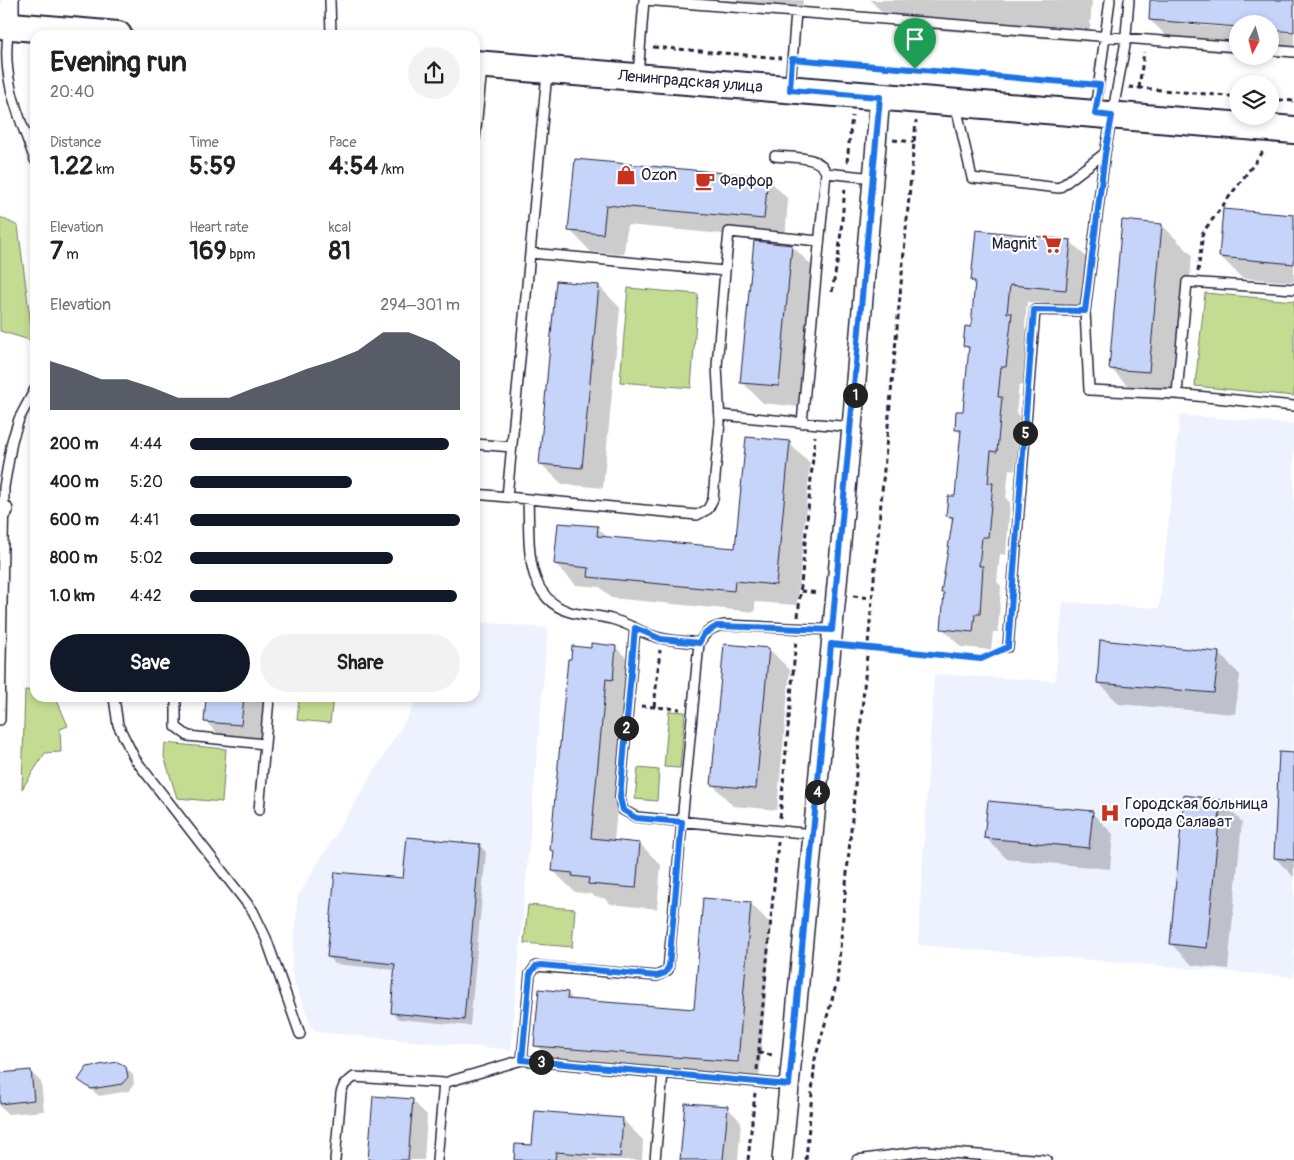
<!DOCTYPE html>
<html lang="en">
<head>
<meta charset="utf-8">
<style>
	body { margin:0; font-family:Pangolin,sans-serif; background:#f2f2f2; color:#202124; height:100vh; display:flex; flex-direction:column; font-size:19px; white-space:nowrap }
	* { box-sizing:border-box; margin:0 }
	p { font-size:16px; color:#757577 }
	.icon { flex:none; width:28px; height:28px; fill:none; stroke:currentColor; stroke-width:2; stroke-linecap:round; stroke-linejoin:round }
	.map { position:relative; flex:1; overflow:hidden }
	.sheet { position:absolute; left:30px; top:30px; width:450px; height:672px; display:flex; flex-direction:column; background:#fff; border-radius:15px; box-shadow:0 2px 8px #0003 }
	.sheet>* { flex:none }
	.needle { width:32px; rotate:186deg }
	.fabs { position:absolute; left:1229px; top:15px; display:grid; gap:10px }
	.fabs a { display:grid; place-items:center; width:50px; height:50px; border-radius:50%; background:#fff; box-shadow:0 2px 8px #0003; font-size:25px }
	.pin { position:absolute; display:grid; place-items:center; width:42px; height:42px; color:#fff; margin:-51px -21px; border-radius:50% 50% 50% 0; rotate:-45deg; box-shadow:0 0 5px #0007 }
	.pin .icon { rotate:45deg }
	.km { position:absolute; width:25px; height:25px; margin:-12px; border-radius:50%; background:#222; color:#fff; font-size:14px; line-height:25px; text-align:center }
	.round { display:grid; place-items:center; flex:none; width:52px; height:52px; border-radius:26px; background:#f2f2f2 }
	.headline { display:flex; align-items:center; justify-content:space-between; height:85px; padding:0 20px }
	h1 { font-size:28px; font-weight:700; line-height:38px }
	.metrics { display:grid; grid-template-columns:repeat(3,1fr); gap:8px; height:85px; padding:5px 20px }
	.metrics div { display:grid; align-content:center }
	.metrics b { font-size:25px; font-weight:700 }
	.metrics small { font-size:14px; font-weight:400 }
	.metrics p { font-size:14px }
	.chart { height:140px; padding:10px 20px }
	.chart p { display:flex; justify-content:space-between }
	.chart svg { width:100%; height:90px; margin-top:5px; fill:#111827; opacity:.7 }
	.primary-button { display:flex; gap:10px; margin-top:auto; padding:10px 20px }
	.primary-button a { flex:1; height:58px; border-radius:30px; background:#111827; color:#fff; font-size:20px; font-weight:700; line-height:58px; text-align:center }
	.primary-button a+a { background:#f2f2f2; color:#202124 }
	ul { padding:0 20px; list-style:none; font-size:16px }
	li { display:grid; grid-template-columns:80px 60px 1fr; align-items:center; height:38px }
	li i { height:12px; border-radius:6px; background:#111827 }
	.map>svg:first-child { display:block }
	.built { fill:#eef2fe }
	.green { fill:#c3dc92; stroke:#727f66 }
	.shadow { fill:#0003 }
	.building { fill:#c6d4fa; stroke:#22223b }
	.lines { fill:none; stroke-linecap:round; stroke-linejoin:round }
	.lane-casing { stroke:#22223b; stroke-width:12 }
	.street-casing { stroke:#22223b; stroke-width:22 }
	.secondary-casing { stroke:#22223b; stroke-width:30 }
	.path { stroke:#22223b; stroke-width:3; stroke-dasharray:5 4; stroke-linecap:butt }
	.lane { stroke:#fff; stroke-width:9 }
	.street { stroke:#fff; stroke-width:19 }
	.secondary { stroke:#fff; stroke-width:26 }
	.route-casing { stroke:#fff; stroke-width:10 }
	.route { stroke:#1a73e8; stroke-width:6 }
	.labels { text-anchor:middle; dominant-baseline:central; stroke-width:4.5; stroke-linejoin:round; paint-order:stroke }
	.street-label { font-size:16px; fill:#22223b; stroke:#fff }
	.poi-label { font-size:16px; fill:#22223b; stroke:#fff; text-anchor:start }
</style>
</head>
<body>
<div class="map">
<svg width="1294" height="1160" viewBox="0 0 1294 1160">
	<rect width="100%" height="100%" fill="#fff"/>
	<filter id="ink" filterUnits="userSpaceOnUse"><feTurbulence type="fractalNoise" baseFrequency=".02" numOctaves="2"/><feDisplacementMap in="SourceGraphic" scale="10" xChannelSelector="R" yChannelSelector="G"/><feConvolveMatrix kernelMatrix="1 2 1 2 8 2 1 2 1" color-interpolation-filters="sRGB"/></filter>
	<g filter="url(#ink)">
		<path class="built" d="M 1180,415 L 1294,424 L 1294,977 L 918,945 L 934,674 L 1055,681 L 1063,602 L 1159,608 Z
			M 475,622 L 548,628 L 511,1050 L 317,1032 L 312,1028 L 291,972 L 298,896 L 419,698 L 475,698 Z"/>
		<path class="green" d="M 0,217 L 18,226 L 33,341 L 0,331 Z
			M 628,288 L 698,294 L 691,388 L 620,382 Z
			M 1205,293 L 1294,301 L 1294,396 L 1195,386 Z
			M 25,690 L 35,691 L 35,698 L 56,698 L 68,726 L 60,729 L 61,752 L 45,753 L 22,789 Z
			M 299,698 L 333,698 L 330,723 L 297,720 Z
			M 669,711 L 685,712 L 680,768 L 664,767 Z
			M 165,743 L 226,749 L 222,802 L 177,798 L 164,756 Z
			M 638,768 L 659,770 L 657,801 L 635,799 Z
			M 528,905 L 575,909 L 572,947 L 524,943 Z"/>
		<path class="shadow" d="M 682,0 L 803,0 L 802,11 Z
			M 870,0 L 1092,0 L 1089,42 L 897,27 Z
			M 1151,0 L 1294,0 L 1294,30 L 1270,28 L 1270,24 L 1180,21 L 1180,24 L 1238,28 L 1238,54 L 1180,49 L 1150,20 Z
			M 1270,31 L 1294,33 L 1294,58 L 1266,56 L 1270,56 Z
			M 576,161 L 767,178 L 788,199 L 785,240 L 627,225 L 624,254 L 591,252 L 570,230 Z
			M 1294,216 L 1294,282 L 1242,278 L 1220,256 Z
			M 1162,225 L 1192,255 L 1179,401 L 1140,398 L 1110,368 Z
			M 1070,241 L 1088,259 L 1084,308 L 1027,302 L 1025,328 L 1030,332 L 1024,385 L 1019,385 L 1016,413 L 1020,417 L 1015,470 L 1009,469 L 1006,498 L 1010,503 L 1006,555 L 1000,554 L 997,582 L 1001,586 L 998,632 L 993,632 L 991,650 L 961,647 L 943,629 L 945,596 L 942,592 L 954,522 L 947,516 L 956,498 L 962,435 L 956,429 L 964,412 L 970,351 L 964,345 L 972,328 L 976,284 L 972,281 Z
			M 792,246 L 813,267 L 800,407 L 763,403 L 742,382 Z
			M 557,283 L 599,286 L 620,308 L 603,488 L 562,484 L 540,463 Z
			M 789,443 L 810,464 L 797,605 L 755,602 L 755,612 L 611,598 L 600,587 L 576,585 L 555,564 L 598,528 L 608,538 L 737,550 Z
			M 615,647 L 637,668 L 634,701 L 627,700 L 614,841 L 640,844 L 661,865 L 657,909 L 611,904 L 604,898 L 595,897 L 591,894 L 575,892 L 553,871 L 555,853 L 552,850 L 592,649 Z
			M 769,649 L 790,670 L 777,810 L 733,806 L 712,784 Z
			M 1219,653 L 1240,675 L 1235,714 L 1119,704 L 1098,682 Z
			M 207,698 L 265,698 L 262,746 L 226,742 L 205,721 Z
			M 1294,754 L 1294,877 L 1275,858 Z
			M 1221,801 L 1242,822 L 1228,969 L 1192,965 L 1171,944 Z
			M 1092,813 L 1113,834 L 1110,869 L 1007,859 L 986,838 Z
			M 479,845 L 486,852 L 470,1026 L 399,1019 L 392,1012 L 396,970 L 335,964 L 328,957 L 405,879 Z
			M 750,903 L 771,924 L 759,1082 L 557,1066 L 536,1045 L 567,993 L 575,1001 L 696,1010 Z
			M 126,1068 L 133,1075 L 134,1084 L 129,1091 L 99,1096 L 79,1080 Z
			M 30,1071 L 41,1082 L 44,1111 L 8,1114 L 0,1107 L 0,1074 Z
			M 413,1101 L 427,1115 L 424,1160 L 370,1160 Z
			M 727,1107 L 741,1122 L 738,1160 L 681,1160 Z
			M 622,1119 L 643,1140 L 642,1160 L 515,1160 L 533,1146 Z"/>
		<path class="building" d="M 1150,0 L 1294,0 L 1294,32 L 1270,30 L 1270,24 L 1238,24 L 1238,27 L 1149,20 Z
			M 575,159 L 768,177 L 764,219 L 606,205 L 603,234 L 568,231 Z
			M 1223,209 L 1294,215 L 1294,264 L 1219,257 Z
			M 1122,220 L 1162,224 L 1149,372 L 1109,369 Z
			M 976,230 L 1071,240 L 1066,290 L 1010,285 L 1007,313 L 1012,313 L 1006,367 L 1001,367 L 998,397 L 1002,397 L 997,452 L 991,451 L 988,483 L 993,483 L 988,537 L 982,537 L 979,566 L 983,566 L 980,614 L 975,614 L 973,632 L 941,629 L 944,593 L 941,593 L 953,517 L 946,516 L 948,496 L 955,496 L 961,430 L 955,430 L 956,411 L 963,411 L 969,347 L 963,346 L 965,326 L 971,327 L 975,281 L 971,281 Z
			M 754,241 L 792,245 L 779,386 L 740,383 Z
			M 556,281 L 599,285 L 582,468 L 539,464 Z
			M 746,437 L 790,441 L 776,585 L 735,581 L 734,591 L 588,577 L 589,568 L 554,564 L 558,523 L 598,526 L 597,536 L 735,548 Z
			M 1100,640 L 1219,652 L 1214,693 L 1097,683 Z
			M 591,643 L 616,646 L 613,680 L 606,679 L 591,838 L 640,843 L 636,888 L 588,884 L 589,878 L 572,876 L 573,873 L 552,871 L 554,851 L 550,850 L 568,659 L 571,659 L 572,646 L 591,648 Z
			M 724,644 L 769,648 L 756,789 L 711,785 Z
			M 206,698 L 244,698 L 241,725 L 204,722 Z
			M 1279,752 L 1294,753 L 1294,860 L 1274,858 Z
			M 1184,795 L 1221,800 L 1207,948 L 1170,944 Z
			M 988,801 L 1093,811 L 1089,848 L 984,838 Z
			M 407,837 L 480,844 L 464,1020 L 391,1013 L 395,964 L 327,957 L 335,872 L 403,878 Z
			M 703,898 L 751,902 L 738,1062 L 534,1046 L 539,989 L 568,992 L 567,999 L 694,1009 Z
			M 118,1062 L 126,1067 L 128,1077 L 122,1084 L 91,1089 L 78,1080 L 87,1067 Z
			M 31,1070 L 34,1100 L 0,1104 L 0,1073 Z
			M 373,1096 L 413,1099 L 408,1160 L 368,1160 Z
			M 685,1103 L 728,1106 L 723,1160 L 680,1160 Z
			M 535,1111 L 623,1118 L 620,1157 L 556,1152 L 555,1160 L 514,1160 L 515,1144 L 532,1145 Z"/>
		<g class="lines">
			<defs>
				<path id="lane" d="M 330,0 L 331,35
					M 644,0 L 1238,47
					M 1129,0 L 1125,46 L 1105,153 L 1085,311 L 1089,390 L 1177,394
					M 9,28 C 0,76 19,116 35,160
					M 1270,50 L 1294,52
					M 547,73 L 507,497 L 697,515 L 708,509 L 713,499 L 720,422 L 717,366 L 725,271
					M 638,75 L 644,0
					M 790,87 L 796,12
					M 956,106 L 972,178 L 1059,188 L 1105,153
					M 1095,111 L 1110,0
					M 475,138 L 482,68
					M 775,156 C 791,158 821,155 826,173 L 874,178
					M 530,253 L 725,271 L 729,232 L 819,241
					M 1294,289 L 1187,282 L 1177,394 L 1294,406
					M 720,415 L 852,427
					M 802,423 L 826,173
					M 475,444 L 512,447
					M 475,494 L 507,497
					M 528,499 C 530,539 522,597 570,612 C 583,616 598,615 611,619 C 625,622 637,630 650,635 C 666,641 683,641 699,643
					M 635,628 L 620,798 L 623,810 L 636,817 L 813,834
					M 1008,647 L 1035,310 L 1085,311
					M 114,698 L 118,725 L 135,759 L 253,911 L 266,938 L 300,1034
					M 176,698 L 176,727 L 188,736 L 265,744 L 269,698
					M 0,720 L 4,487 L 12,441 L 19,419 L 35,389
					M 259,810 L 265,744
					M 522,1060 L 530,974 L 536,966 L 657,976 L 668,970 L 699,643 C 706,631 713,626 726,625 L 832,630
					M 335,1160 L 341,1093 L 344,1085 L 354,1077 L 444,1083 L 522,1060 L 789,1085
					M 437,1160 L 444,1083
					M 655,1160 L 663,1073
					M 857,1160 L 924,1151 L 1046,1160"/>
				<path id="street" d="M 9,0 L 9,26
					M 0,512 L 3,510
					M 782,1160 L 852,427 L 880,97"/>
				<g id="secondary">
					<path d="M 0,25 L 118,35"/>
					<path id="s1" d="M 475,64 L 1294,130"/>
				</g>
			</defs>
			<use href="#lane" class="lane-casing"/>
			<use href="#street" class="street-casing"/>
			<use href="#secondary" class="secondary-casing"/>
			<path class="path" d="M 653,47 L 781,58
				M 805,60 L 1087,84
				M 1129,87 L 1238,97
				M 1139,88 L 1144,52
				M 1270,99 L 1294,101
				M 893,140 L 914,142
				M 847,162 L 852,116
				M 1198,272 L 1203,232 L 1265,149
				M 832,292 L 839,252 L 845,188
				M 801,591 L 819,593
				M 853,596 L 872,598
				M 798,617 L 815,436
				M 847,646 L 981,659 L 996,652
				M 641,706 L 680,709
				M 654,707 L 660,650
				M 780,818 L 796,640
				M 758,1053 L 774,1055
				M 757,1070 L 778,842
				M 748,1160 L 755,1093
				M 806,1160 L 815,1059 L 837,982 L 916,121"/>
			<use href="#lane" class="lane"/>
			<use href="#street" class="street"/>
			<use href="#secondary" class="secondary"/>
		</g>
	</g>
	<g class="lines" filter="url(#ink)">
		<defs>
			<path id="route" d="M 792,59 L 1100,85 L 1095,114 L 1112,116 L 1105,154 L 1085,311 L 1034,310 L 1008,647 L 981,659 L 831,644 L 789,1085 L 522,1060 L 530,974 L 536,966 L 541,965 L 657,976 L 665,973 L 669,966 L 682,822 L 636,818 L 623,810 L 620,798 L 635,628 L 661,639 L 699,643 L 704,634 L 717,626 L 832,630 L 880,97 L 790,90 Z"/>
		</defs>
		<use href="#route" class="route-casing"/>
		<use href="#route" class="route"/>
	</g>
	<defs>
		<symbol id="shop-bare" viewBox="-9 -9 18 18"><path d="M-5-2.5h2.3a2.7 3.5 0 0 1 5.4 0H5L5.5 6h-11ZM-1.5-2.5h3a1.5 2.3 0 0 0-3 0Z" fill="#c8321e" stroke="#fff" stroke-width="2.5" paint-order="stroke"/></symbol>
		<symbol id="cafe-bare" viewBox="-9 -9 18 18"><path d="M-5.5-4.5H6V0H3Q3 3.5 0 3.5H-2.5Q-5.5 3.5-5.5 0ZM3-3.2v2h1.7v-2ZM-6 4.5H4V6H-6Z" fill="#c8321e" stroke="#fff" stroke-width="2.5" paint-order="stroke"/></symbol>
		<symbol id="supermarket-bare" viewBox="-9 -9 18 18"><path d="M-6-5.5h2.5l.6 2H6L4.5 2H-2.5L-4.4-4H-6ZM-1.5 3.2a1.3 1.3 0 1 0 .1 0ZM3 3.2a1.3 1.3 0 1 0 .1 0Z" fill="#c8321e" stroke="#fff" stroke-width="2.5" paint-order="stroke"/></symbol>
		<symbol id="hospital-bare" viewBox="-9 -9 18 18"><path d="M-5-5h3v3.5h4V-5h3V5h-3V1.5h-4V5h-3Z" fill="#c8321e" stroke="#fff" stroke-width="2.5" paint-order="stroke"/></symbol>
	</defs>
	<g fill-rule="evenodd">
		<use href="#shop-bare" x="612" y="161" width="28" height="28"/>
		<use href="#cafe-bare" x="691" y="167" width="28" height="28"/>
		<use href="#supermarket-bare" x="1038" y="230" width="28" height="28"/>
		<use href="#hospital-bare" x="1096" y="799" width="28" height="28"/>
	</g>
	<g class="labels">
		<g class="street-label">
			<text stroke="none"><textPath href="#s1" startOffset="216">Ленинградская улица</textPath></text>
		</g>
		<g class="poi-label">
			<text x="641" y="175">Ozon</text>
			<text x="720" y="181">Фарфор</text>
			<text x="1037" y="244" text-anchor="end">Magnit</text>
			<text x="1125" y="804">Городская больница<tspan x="1125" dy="18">города Салават</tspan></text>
		</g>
	</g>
</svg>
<div class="fabs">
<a><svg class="needle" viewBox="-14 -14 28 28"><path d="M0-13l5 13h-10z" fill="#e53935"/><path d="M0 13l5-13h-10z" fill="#757577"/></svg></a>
<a><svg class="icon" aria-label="layers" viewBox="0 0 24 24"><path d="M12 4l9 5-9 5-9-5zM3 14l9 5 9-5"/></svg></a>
</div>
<div class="pin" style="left:915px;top:69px;background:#1e9e55"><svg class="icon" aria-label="arrive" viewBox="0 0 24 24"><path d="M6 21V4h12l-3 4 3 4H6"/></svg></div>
<b class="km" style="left:855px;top:395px">1</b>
<b class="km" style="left:626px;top:728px">2</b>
<b class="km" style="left:541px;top:1062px">3</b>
<b class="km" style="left:817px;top:792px">4</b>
<b class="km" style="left:1025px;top:433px">5</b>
<section class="sheet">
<div class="headline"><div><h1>Evening run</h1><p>20:40</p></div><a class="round"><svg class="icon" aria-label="share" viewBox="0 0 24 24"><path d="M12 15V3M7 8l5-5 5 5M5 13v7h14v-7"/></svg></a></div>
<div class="metrics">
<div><p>Distance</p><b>1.22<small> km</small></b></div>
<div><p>Time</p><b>5:59</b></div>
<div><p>Pace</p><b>4:54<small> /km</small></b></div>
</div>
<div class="metrics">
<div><p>Elevation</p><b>7<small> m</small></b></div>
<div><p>Heart rate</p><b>169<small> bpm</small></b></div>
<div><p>kcal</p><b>81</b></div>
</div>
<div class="chart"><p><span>Elevation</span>294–301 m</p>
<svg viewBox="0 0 160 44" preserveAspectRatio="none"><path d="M0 44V20L10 24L20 29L30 29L40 33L50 38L60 38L70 38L80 33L90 29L100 24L110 20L120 15L130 6L140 6L150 11L160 20V44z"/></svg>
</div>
<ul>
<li><b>200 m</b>4:44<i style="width:96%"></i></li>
<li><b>400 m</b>5:20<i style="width:60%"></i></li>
<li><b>600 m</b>4:41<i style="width:100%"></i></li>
<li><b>800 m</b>5:02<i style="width:75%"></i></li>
<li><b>1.0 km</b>4:42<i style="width:99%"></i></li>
</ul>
<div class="primary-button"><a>Save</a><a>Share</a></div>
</section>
</div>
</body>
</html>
